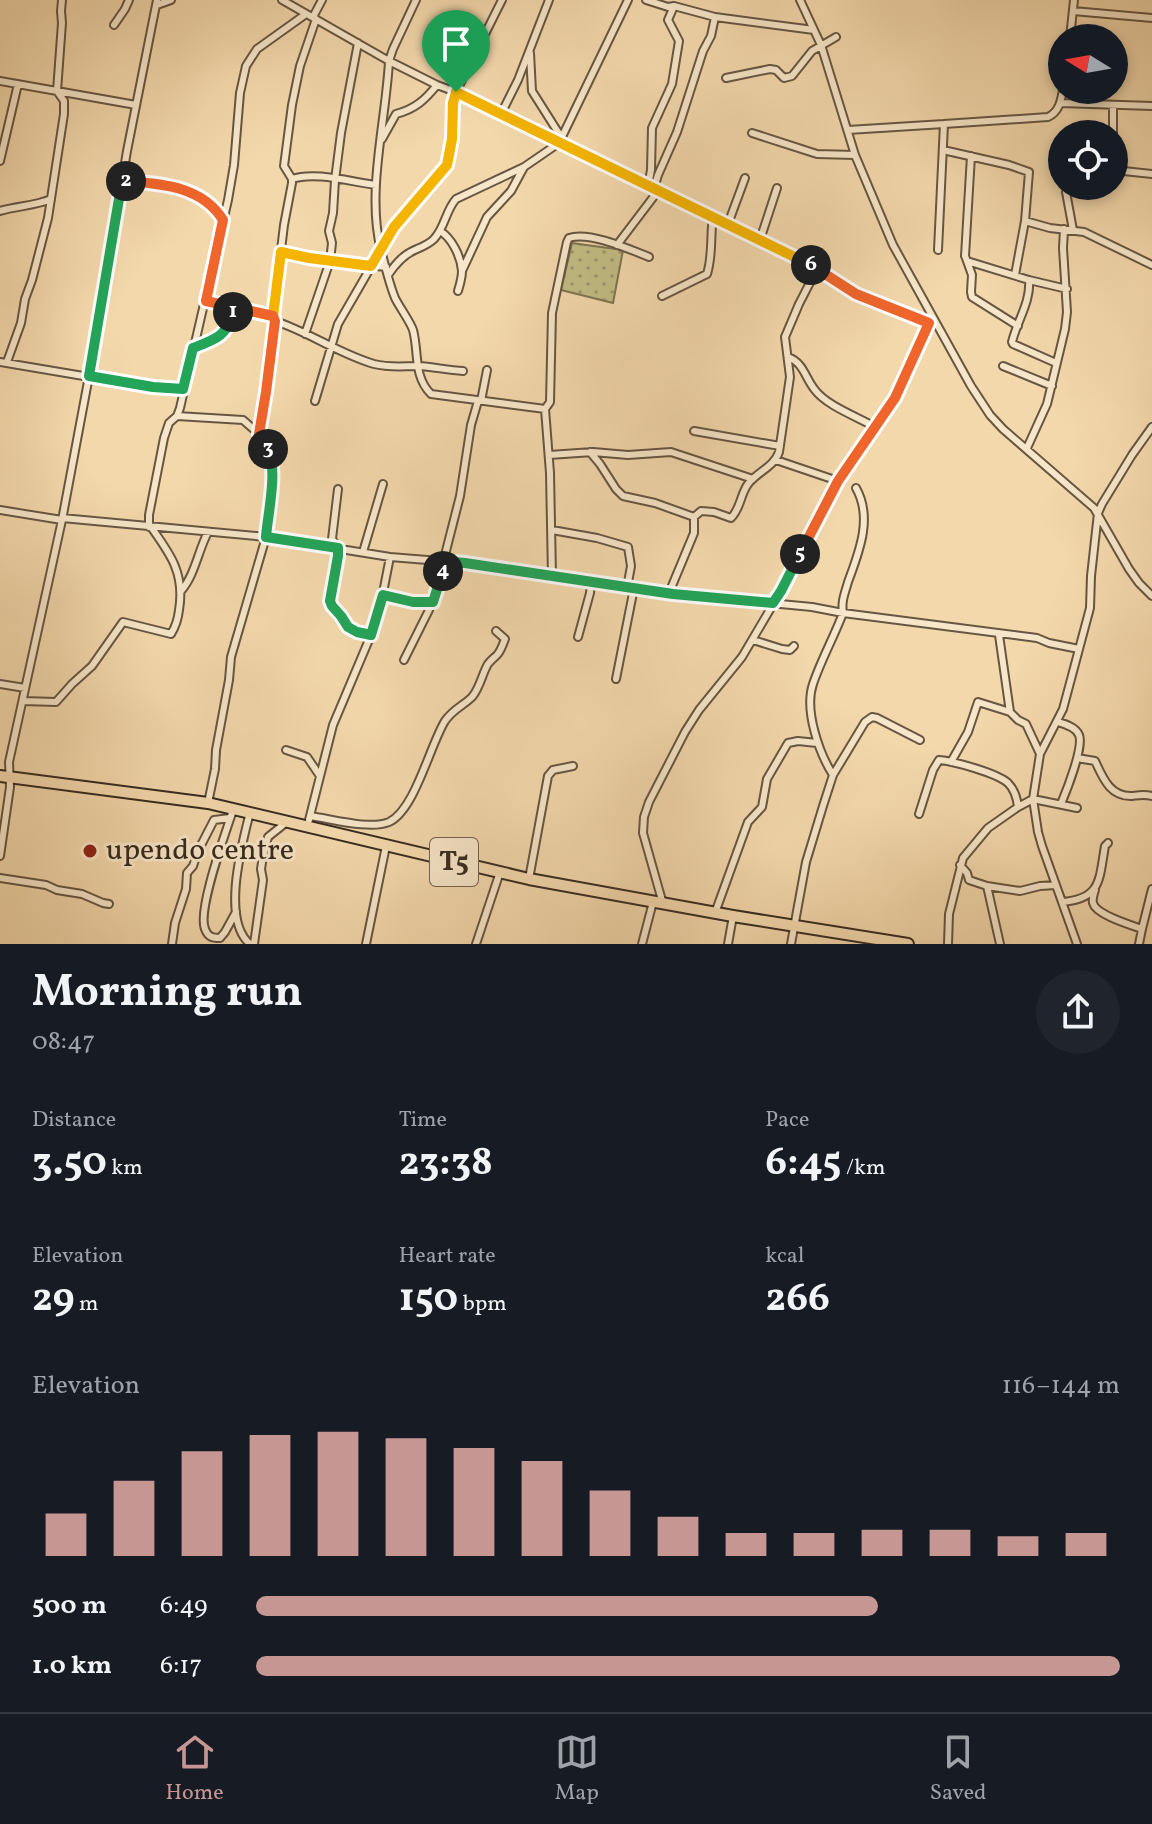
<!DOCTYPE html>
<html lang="en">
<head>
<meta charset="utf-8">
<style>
	body { margin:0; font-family:Vollkorn,serif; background:#20242c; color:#f1f3f6; height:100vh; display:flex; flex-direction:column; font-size:30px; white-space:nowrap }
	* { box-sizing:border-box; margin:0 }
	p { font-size:26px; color:#9ea1a6 }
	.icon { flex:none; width:44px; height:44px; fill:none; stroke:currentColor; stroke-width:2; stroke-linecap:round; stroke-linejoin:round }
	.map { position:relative; height:944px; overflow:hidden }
	.drawer { display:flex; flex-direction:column; background:#171b24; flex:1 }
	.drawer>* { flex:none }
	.needle { width:52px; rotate:281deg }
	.tools { position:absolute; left:1048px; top:24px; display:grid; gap:16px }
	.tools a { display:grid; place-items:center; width:80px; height:80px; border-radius:50%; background:#171b24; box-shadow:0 4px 12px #0003; font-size:40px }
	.pin { position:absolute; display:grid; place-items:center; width:68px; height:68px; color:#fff; margin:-82px -34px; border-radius:50% 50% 50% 0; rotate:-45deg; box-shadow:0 0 8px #0007 }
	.pin .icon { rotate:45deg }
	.km { position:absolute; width:40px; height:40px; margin:-20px; border-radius:50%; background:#222; color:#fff; font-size:22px; line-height:40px; text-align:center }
	.round { display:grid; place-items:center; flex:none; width:84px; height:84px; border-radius:42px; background:#20242c }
	.headline { display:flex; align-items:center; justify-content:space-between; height:136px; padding:0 32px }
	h1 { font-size:44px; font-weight:700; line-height:60px }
	.metrics { display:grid; grid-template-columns:repeat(3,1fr); gap:12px; height:136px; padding:8px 32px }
	.metrics div { display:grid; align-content:center }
	.metrics b { font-size:40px; font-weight:700 }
	.metrics small { font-size:22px; font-weight:400 }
	.metrics p { font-size:22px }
	.chart { height:224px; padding:16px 32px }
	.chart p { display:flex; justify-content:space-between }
	.chart svg { width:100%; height:144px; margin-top:8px; stroke:#c59692; stroke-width:6 }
	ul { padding:0 32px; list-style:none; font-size:26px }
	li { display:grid; grid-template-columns:128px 96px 1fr; align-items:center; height:60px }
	li i { height:20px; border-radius:10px; background:#c59692 }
	.tabs { display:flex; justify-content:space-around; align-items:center; height:112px; border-top:2px solid #363941; background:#171b24; font-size:22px; color:#9ea1a6 }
	.tabs a { display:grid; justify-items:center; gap:4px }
	.tabs .active { color:#c59692 }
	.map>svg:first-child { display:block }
	.park { fill:url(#park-dots); stroke:#7c7452; stroke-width:2 }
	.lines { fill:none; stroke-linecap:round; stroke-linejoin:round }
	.minor-casing { stroke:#665642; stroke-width:10 }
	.highway-casing { stroke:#372b1f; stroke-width:14 }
	.minor { stroke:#f7e6c9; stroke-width:6 }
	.highway { stroke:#f3d8ac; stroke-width:10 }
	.split-1-casing { stroke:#fff; stroke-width:16 }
	.split-2-casing { stroke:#fff; stroke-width:16 }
	.split-3-casing { stroke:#fff; stroke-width:16 }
	.split-4-casing { stroke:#fff; stroke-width:16 }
	.split-5-casing { stroke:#fff; stroke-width:16 }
	.split-6-casing { stroke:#fff; stroke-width:16 }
	.split-7-casing { stroke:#fff; stroke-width:16 }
	.split-1 { stroke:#f5b400; stroke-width:10 }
	.split-2 { stroke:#22a559; stroke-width:10 }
	.split-3 { stroke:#f0652b; stroke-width:10 }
	.split-4 { stroke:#22a559; stroke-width:10 }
	.split-5 { stroke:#22a559; stroke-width:10 }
	.split-6 { stroke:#f0652b; stroke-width:10 }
	.split-7 { stroke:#f5b400; stroke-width:10 }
	.poi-dot { fill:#8f2418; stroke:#f7e6c9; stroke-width:3 }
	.labels { text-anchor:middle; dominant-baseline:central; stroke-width:6; stroke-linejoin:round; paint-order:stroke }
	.shield { fill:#f7e6c9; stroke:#716352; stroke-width:2 }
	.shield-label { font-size:28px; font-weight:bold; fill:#372b1f }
	.poi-label { font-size:30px; fill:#372b1f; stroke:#f7e6c9; text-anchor:start }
</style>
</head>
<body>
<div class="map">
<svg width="1152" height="944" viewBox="0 0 1152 944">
	<defs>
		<pattern id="park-dots" width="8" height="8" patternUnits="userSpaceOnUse" patternTransform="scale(2)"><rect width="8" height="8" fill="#c2bc84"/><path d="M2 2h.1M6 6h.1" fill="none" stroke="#9e996b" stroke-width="1.8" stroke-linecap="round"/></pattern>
	</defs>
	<rect width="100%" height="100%" fill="#f3d8ac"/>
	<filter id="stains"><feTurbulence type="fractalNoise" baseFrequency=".0025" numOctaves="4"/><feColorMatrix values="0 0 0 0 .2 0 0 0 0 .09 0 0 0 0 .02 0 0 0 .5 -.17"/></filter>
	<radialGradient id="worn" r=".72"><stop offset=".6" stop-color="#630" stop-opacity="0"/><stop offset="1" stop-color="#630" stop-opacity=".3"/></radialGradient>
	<path class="park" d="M 572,243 L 623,250 L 613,303 L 561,290 Z"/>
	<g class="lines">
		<defs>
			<path id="minor" d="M 282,0 L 389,61 L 437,85 L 456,92 L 760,240 L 814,267 L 856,294 L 929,323
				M 416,0 L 393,49 L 389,61 C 386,121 366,192 381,250 C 385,266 389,283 395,298 C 400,308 410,321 413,330 C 419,352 413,376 431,394 L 545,409
				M 646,0 L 668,7 L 674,6 L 715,17 L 814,30
				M 800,0 L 821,45 L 855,155 L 893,245 L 971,386 L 990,415 L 1003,429 L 1094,508 L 1129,569 L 1139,583 L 1152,596
				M 157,5 L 171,0
				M 1073,11 L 1152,18
				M 313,17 L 322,0
				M 114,25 L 125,9 L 129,0
				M 1070,38 L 1074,0
				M 358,43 L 341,133 L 335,180 L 333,213 L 329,231 L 332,243 L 330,261 L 386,267
				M 530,53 L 532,91 L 563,140
				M 726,78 L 770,69 L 776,70 L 784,78 L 792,76 L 812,51 L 836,37
				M 0,81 L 136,105
				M 1061,103 L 1152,106
				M 1113,106 L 1113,134
				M 501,114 L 518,80 L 549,0
				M 944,124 L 1048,117 C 1059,112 1061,101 1063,90
				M 848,130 L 944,124 L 938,250
				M 752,133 L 817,154 L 855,155
				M 382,139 L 396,114 C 415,109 425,100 437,85
				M 943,150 L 1009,165 L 1029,172 L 1025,221 L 1015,275
				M 971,156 L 965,256 L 967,261 L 1029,280 L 1067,289
				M 0,161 L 18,84
				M 1114,170 L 1152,174
				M 292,179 C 315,171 351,182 376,185
				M 122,181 C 159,184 201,185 223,220
				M 648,186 L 651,170 L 652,128 L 672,84 L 679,41 L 668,20 L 674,6
				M 654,188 L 658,175 L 677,132 L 703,51 L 711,36 L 715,17
				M 0,211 C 16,206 35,206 51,199
				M 1025,221 L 1050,228 L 1084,232 L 1152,265
				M 728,224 L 745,178
				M 1073,230 L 1066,192 L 1074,186
				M 440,231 C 452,238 461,257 462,271 C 462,278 460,284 458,291
				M 760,240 L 777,188
				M 617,245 L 658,191
				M 281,252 L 330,261 L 305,334
				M 967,261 L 972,275 L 971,292 L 972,297 L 1018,326
				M 462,271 L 487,217 L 511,191 L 524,167
				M 388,275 C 396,263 404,254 417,249 C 424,246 429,244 434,239 C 445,227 446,210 456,199 L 524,167 L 559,143 L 628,0
				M 1029,280 C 1031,302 1017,321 1012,342 L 1013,344 L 1056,363
				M 662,296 L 707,274 C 713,255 710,236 713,217
				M 206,301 L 273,316
				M 275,321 C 309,332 339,354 374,364 C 390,368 403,366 419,366 C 433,367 448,370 463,371
				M 193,348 C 207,343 227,337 231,321 C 232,316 233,312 235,308
				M 788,357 C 804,363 805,378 815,390 C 827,406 858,417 875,427
				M 0,362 L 119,382 L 183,389
				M 7,362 L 21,323 L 25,299 L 32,280 L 48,218 L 64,114 L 64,101 L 57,91 L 62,23 L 61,11 L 62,0
				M 1003,366 L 1052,386
				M 315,401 L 338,324 L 394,227 L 447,165 L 452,139 L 453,103 L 456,92 L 502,0
				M 481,401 L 487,370
				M 177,416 L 243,420 L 259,434 L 269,450 L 271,456 L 274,476 L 266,537 L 231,657 L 229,680 L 216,750 L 215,769 L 208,803
				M 694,431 L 780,446
				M 259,434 L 266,392 L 275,321 L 273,316 L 284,225 L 292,183 L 292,179 L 284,166 L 292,105 L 300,66 L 316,19
				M 1027,448 L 1047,404 L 1065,329 L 1067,312 L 1063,248 L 1064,229
				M 590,452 L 600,464 L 616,489 L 623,496 L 655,503 L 694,517 L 694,533 L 669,593
				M 549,455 L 593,452 L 628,455 L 671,452 L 753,479
				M 776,460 L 838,481
				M 338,489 L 332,539 L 338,548 L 338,556 L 334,576 L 330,604 C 344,620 349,632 371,635
				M 0,510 L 62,520
				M 694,517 L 701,511 L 714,512 L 731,518 C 741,508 740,495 748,484 C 757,472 774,467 779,452 L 790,377 L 785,337 L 799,304 L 817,269
				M 62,518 L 266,537 L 390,557 L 465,563 L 673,594 L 812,607 L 843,613 L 1037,638 L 1049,643 L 1079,649
				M 149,527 L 149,515 L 164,438 L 169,423 L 177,416 L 180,408 L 228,200 L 234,165 L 240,93 L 246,66 L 257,49 L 306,14
				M 552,530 L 597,538 L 628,547 L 631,566 L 627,588
				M 363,552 L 383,484
				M 552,576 L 550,473 L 545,409 L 550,402 L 552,313 L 567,242 L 569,238 C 589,231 629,249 649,257
				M 181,591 C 195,575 198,551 208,532
				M 383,595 L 413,602 L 433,602
				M 999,635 L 1010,712
				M 578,637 L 590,593 L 591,582
				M 753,640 L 782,649 L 790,650 L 794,646
				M 404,660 L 429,610 L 442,577 L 446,551 L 460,496 L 471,425 L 478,401
				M 616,679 L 634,588
				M 0,684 L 25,688
				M 23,701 L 56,702 L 72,684 L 92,666 L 123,622 L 171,634 C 176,626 178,619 179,610 C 185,574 171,555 151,527
				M 1058,722 C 1065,724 1076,727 1079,735 C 1084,747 1066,792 1061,804
				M 286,750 L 307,757 L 320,776
				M 1077,758 L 1095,761 C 1103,778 1110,797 1132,796 C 1140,795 1144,794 1152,796
				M 951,762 L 968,732 L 978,702 L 1010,712 L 1018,720 L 1026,724 L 1040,754
				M 833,775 C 819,753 804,710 813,684 C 821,660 834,637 843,613 C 841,601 845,593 848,582 C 859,552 873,518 856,488
				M 233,810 C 226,832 197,910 205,929 C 208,937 212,938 220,938 L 225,932 L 236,912
				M 919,814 L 933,770 L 939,760 C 953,761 997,773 1008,783 C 1014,789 1017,798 1018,807
				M 310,816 C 332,819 370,830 389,822 C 415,810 430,745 445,721 C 453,709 463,706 472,697 C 480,688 482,674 488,664 C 491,660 494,658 497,655 C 501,651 503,644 505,639 L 496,631
				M 309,820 L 333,725 L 371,635 L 380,608 L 390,557
				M 0,856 L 10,787 L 9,762 L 62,520 L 89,376 L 127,151 L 157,0
				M 960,865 L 967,873 L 969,880 L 987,886 L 1000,944
				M 0,878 L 46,885 L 57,890 L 82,894 L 103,903 L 109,904
				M 529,879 L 548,776 L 553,770 L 573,766
				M 987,886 L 1020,891 L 1040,886 L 1056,885
				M 1095,890 C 1094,893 1092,899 1093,903 C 1096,915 1131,925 1142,929 L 1139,944
				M 1062,902 C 1102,899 1099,879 1105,846 L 1108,843
				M 663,904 L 643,833 L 644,817 L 649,802 L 685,732 L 699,710 L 742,657 L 781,591 L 838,481 L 895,398 L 930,322
				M 715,913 L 748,822 L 762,807 L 767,779 L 788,743 L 798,741 L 817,743
				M 1142,929 L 1152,889
				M 172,944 L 175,923 L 186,889 L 187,873 L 193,866 L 198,851 L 214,820 L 230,818
				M 250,944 C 221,920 242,844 250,812
				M 254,944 L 263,880 L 261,869 L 263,856 L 268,837 L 288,821
				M 366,944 L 386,846
				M 476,944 L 500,872
				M 642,944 L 653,902
				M 728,944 L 733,916
				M 791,944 L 806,862 L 823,806 L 833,775 L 865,722 L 872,717 L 877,718 L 920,740
				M 948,944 L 949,914 L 963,858 L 988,828 L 1018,807 L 1033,799 L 1077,808
				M 1077,944 L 1042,846 L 1038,832 L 1033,799 L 1040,754 L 1063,709 L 1090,608 L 1091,576 L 1098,513 L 1102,504 L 1132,455 L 1152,427"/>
			<path id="highway" d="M 0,776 L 208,803 L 529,879 L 733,916 L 908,944"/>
		</defs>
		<use href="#minor" class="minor-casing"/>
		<use href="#highway" class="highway-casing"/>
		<use href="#minor" class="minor"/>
		<use href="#highway" class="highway"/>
	</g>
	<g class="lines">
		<defs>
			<path id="split-1" d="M 233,312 L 235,308 L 273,316 L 281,252 L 309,258 L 371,266 L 394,227 L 447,165 L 452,139 L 453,103 L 456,92"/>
			<path id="split-2" d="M 126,181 L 122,181 L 89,376 L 153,387 L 183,389 L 193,348 C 216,339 227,336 233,312"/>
			<path id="split-3" d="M 126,181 C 162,184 202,186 223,220 L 206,301 L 273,316 L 275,321 L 266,392 L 259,434 L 268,449"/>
			<path id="split-4" d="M 268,449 C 278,471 268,512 266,537 L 338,548 L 338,556 L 330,601 L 332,606 L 341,616 L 348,627 L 357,632 L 371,635 L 383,595 L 413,602 L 433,602 L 443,571"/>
			<path id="split-5" d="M 443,571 L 444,561 L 465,563 L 673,594 L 773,603 L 781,591 L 800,554"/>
			<path id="split-6" d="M 800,554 L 838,481 L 895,398 L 929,323 L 856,294 L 811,265"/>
			<path id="split-7" d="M 456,92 L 811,265"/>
		</defs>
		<use href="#split-1" class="split-1-casing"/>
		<use href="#split-2" class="split-2-casing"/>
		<use href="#split-3" class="split-3-casing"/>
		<use href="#split-4" class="split-4-casing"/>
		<use href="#split-5" class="split-5-casing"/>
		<use href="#split-6" class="split-6-casing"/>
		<use href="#split-7" class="split-7-casing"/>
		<use href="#split-1" class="split-1"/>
		<use href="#split-2" class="split-2"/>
		<use href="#split-3" class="split-3"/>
		<use href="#split-4" class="split-4"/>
		<use href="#split-5" class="split-5"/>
		<use href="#split-6" class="split-6"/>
		<use href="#split-7" class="split-7"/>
	</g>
	<circle class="poi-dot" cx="90" cy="851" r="8"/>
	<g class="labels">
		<rect class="shield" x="430" y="838" width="48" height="48" rx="6"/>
		<g class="shield-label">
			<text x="454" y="862">T5</text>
		</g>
		<g class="poi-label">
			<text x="106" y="851">upendo centre</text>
		</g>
	</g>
	<rect width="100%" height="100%" filter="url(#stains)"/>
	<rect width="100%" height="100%" fill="url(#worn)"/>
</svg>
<div class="tools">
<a><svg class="needle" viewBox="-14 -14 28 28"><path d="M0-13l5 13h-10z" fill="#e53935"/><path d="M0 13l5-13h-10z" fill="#9ea1a6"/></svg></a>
<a><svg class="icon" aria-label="locate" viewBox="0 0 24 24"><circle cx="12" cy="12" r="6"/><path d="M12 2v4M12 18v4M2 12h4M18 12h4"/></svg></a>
</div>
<div class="pin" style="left:456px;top:92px;background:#1e9e55"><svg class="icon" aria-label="arrive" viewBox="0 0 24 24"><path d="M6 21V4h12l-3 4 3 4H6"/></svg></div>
<b class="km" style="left:233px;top:312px">1</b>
<b class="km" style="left:126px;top:181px">2</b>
<b class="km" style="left:268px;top:449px">3</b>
<b class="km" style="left:443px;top:571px">4</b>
<b class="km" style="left:800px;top:554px">5</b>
<b class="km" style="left:811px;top:265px">6</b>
</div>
<section class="drawer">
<div class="headline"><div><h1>Morning run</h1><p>08:47</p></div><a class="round"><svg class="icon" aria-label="share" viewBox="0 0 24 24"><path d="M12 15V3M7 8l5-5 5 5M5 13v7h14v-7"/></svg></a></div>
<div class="metrics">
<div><p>Distance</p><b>3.50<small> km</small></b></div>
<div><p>Time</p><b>23:38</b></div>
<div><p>Pace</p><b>6:45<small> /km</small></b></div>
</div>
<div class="metrics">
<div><p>Elevation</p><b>29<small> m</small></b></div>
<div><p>Heart rate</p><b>150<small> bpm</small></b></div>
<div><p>kcal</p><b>266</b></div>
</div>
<div class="chart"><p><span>Elevation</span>116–144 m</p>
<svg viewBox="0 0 160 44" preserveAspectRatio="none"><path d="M5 44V31M15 44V21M25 44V12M35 44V7M45 44V6M55 44V8M65 44V11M75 44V15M85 44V24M95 44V32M105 44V37M115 44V37M125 44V36M135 44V36M145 44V38M155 44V37"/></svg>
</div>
<ul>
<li><b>500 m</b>6:49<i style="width:72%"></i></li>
<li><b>1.0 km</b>6:17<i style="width:100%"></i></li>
</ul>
</section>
<nav class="tabs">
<a class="active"><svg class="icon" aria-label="home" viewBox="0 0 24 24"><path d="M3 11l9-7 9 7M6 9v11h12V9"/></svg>Home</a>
<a><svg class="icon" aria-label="map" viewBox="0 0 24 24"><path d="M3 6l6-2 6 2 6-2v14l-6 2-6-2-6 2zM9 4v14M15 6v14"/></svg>Map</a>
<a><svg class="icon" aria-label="saved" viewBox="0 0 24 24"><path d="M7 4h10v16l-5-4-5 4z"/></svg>Saved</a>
</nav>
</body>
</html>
